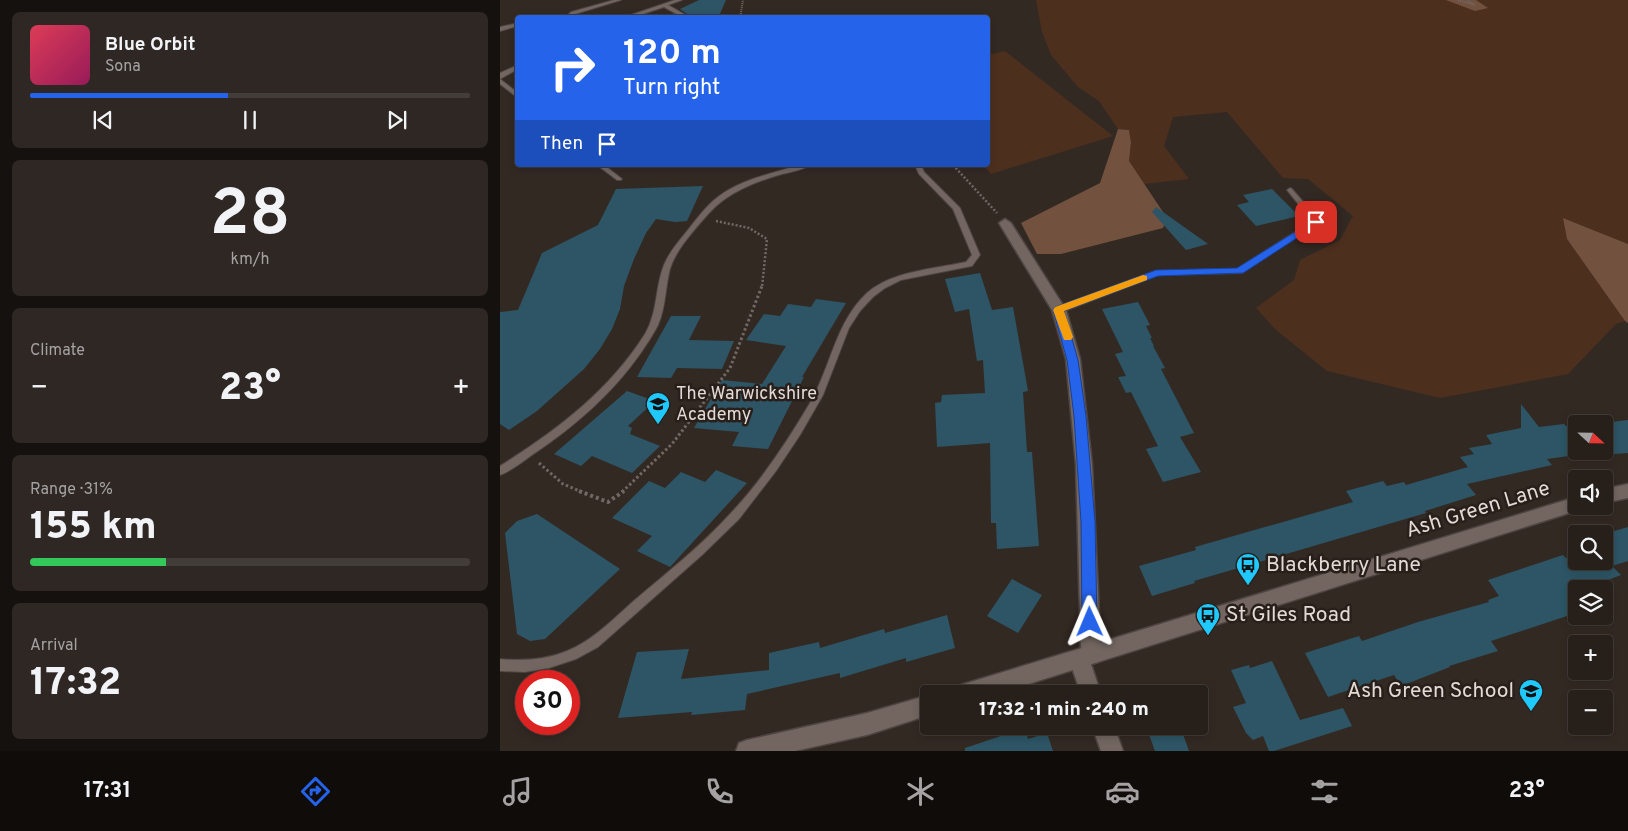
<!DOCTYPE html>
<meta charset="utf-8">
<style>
:root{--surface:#261f1a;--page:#2e2723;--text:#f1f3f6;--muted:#a4a2a2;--line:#423d39;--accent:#2563eb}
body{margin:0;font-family:Overpass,sans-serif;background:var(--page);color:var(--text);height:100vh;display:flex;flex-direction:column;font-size:19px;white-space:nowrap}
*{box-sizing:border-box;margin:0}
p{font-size:16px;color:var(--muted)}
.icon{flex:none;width:28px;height:28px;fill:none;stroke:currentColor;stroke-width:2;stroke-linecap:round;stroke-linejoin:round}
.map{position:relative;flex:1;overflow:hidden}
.side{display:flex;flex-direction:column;gap:12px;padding:12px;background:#15110e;width:500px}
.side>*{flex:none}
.hud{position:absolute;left:15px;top:15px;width:475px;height:152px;border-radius:5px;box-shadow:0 2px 8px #0003,0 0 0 1px var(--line);background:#2563eb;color:#fff;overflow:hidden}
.needle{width:32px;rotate:112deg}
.buttons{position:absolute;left:1068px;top:415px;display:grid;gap:10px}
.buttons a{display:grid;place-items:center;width:45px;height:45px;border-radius:5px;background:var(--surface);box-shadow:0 2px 8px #0003,0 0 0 1px var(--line);font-size:25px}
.speed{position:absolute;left:15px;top:670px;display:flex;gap:10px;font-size:25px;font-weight:700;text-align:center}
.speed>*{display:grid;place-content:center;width:65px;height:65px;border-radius:50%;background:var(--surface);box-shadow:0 2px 8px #0003,0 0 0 1px var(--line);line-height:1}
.speed .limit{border:8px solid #d22;background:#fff;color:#111}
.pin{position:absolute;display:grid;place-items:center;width:42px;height:42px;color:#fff;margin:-21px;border-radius:10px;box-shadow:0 2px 8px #0006}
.me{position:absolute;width:55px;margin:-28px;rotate:359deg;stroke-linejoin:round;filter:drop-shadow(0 0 4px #0008)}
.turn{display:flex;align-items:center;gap:18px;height:105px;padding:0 25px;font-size:22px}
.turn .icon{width:65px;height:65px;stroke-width:2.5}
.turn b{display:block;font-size:35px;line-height:42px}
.then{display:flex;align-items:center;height:48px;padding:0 25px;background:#0003;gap:10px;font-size:19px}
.big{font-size:38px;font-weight:800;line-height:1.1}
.side .tile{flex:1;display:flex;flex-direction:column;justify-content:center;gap:8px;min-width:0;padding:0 18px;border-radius:8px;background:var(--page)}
.side .dial{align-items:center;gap:0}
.dial b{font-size:65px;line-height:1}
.song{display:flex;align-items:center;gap:15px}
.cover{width:60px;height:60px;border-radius:8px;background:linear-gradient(135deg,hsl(350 70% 55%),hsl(330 70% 35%))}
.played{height:5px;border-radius:2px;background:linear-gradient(90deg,var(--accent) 45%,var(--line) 45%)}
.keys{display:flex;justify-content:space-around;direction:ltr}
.heat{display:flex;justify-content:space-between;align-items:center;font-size:28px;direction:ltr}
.charge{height:8px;border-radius:4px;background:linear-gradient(90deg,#34c759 31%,var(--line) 0)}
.trip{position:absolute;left:420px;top:685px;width:288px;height:50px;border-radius:5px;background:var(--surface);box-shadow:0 2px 8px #0003,0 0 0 1px var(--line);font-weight:800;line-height:50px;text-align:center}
.tab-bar{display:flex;height:80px;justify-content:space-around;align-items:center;background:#0f0c0a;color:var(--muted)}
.tab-bar .icon{width:35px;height:35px}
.tab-bar .current{color:var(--accent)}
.tab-bar b{font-size:22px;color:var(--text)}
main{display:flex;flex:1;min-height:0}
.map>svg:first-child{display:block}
</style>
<main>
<section class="side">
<div class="tile">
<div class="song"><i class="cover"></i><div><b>Blue Orbit</b><p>Sona</p></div></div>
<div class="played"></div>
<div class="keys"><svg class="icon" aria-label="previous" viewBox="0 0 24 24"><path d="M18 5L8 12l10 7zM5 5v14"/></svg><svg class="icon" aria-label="pause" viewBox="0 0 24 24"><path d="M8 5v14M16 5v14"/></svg><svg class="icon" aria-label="next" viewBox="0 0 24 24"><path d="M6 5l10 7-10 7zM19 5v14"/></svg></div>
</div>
<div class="tile dial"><b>28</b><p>km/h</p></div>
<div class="tile"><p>Climate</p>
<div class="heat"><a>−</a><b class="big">23°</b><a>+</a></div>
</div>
<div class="tile"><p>Range · 31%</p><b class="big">155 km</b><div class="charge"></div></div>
<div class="tile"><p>Arrival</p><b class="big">17:32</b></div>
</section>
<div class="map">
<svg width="1128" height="751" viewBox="0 0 1128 751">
<rect width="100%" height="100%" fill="#332923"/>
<g fill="#4d2f1e">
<path d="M536,0H1128V244L1063,218L1067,239L1125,321L1116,324L1068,374L940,398L827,371L776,330L756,308L794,280L800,260L840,240L853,216L808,179L783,178L727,112L673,117L664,146L689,179L644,184L629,161L631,142L629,130L618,129L599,101L578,87L551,55L542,32Z"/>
<path d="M505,51L613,136L491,174L483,165H488V55Z"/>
</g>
<g fill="#72513f">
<path d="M946,0H976L988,8L975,11Z"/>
<path d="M618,129L629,130L631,142L629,161L667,218L663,228L561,254H537L521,223L600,183Z"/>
<path d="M1063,218L1128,244V323L1125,321L1067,239Z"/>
</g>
<g fill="#2d5565">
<path d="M199,0H226L218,18H193L180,9Z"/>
<path d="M203,186L187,221L175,222L156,219L146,233L134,259L124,286L120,309L112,329L100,349L84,369L37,411L9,430L0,424V312L18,310L42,253L98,225L116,189Z"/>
<path d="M772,189L799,216L756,226L737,205L749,202L743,195Z"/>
<path d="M656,207L708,244L686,250L652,212Z"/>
<path d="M480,273L492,310L513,307L528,391L523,392L527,452H532L539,546L497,549L496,523H491L490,443L437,447L435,403L441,402L442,395L485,393L483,360L477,361L469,309L455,312L445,279Z"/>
<path d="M316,299L346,303L302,377H304L268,449L232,446L239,432L194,428L222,380L262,384L286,346L246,340L264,314L280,316L288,304L311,307Z"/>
<path d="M638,302L650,325L646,326L652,338H650L654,346H653L665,368L661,369L694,433L680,437L701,472L663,482L646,449L658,446L631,392L626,393L618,377L626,376L615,354L623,352L602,309Z"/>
<path d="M171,316H201L189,340L234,341L222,369L177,368L171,378L137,377Z"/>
<path d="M127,391L155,401L128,426L132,428L130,434L160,446L132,473L92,456L81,466L54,454Z"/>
<path d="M1021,404L1039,427L1064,424L1066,426L1076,425V451H1104V424H1094L1128,420V453L1114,454L1111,450L1047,459L1052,465L967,484L976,495L925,511L926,513L694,581L695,583L652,596L639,566L696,550L695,547L853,502L846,491L883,481L887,486L904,482L906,485L968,467L960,457L974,454L969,448L992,444L986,435L1021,428Z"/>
<path d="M216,470L247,483L170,567L137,551L152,536L112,518L149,481L165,488L181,472L205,482Z"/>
<path d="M37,514L120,569L45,639L30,641L17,634L5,533L17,521Z"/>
<path d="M1128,527V561L1112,566L1121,575L1085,589H1076V613L991,641L998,651L949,666L950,667L901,686L894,675L828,697L805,653L859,636L862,641L918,622L989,602L988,600L999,596L988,580L1063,555L1066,558L1076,555V561H1104V534Z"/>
<path d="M512,579L542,595L518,633L487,616Z"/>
<path d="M447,615L455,648L406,662V658L340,678V673L247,694L245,710L191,715L192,712L118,718L137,652L189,649L181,679L269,670V653L319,642L320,648L384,629L385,633Z"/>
<path d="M772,661L800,720L843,708L852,726L774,751H769L763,736L753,740L746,733L733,707L746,703L731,670L749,665L750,668Z"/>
<path d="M646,726H680L689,751H655Z"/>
<path d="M525,728L528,739L547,733L553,751H465V748Z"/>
</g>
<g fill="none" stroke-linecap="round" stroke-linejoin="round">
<g stroke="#4e4541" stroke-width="2">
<g id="service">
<path d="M114,0H121L75,14L71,18H41L68,15L71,12Z"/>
<path d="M175,0H182L168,5L191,18H184L164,7L131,18H122Z"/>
<path d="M18,23V26L0,31V27Z"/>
<path d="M18,65V69L0,79V73Z"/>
<path d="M0,79L18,93V98L0,84Z"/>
<path d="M97,165H104L122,179L121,180H117Z"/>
<path d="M300,165H310C303,170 291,172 282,174C255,182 228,192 209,213C195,229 176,249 170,269C165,288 166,307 158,325C153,335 146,345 140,354C111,395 74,427 32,455C22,462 11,471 0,475V466C56,431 109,391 145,334C158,312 155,287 164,265C169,252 179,241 188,230C196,220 203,210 213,201C237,180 270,174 300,165Z"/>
<path d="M415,165H421L424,172L460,208L480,255L472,266L401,280L385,288L373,297L360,311L349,328L323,395L300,435L276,471L239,519L202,555L98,647L76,659L49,668L25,672L0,671V659C23,661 45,660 67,651C94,640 114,618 136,599C168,572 202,545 231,513C262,480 287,442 310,403C331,367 335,323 367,293C392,271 434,269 466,262L472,255L453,209L419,174Z"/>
<path d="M790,188L792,189L820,221L742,273L658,275L562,312L559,313L555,310L556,308L657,271L737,269L812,221L787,190Z"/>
</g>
</g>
<g stroke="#4e4541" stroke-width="3">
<g id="minor">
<path d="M505,219L511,223L566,310L580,359L592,465L601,655L598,662L591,664L601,694H581L569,659L572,652L581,650L576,465L566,359L552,310L499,223Z"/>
<path d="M592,726H614L623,751H601Z"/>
</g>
</g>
<g stroke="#4e4541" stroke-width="3">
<g id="tertiary">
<path d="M1128,484V498L1104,503V489Z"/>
<path d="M1076,497V506H1084L1082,509L497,694H454L457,687L464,684Z"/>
<path d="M429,695V715L367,735L295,751H236L239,743L247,740L367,713Z"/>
</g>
</g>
<g stroke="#716863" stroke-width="2" stroke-dasharray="1 1" stroke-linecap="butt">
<path d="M958,0L975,5L967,0"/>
<path d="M240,18L243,0"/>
</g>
<g stroke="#716863" stroke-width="2.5" stroke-dasharray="2 2" stroke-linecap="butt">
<path d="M453,165L497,213"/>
<path d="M216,221L249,228L267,239L262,287"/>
</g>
<g stroke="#716863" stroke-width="3" stroke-dasharray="2.5 2.5" stroke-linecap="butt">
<path d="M39,463L63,484L82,492"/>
<path d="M122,492L172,444L230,368L262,286"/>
</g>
<path stroke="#716863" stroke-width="4" stroke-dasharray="3 3" stroke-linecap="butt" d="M79,491L108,502L124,491"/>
<use href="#service" fill="#736660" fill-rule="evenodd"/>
<use href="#minor" fill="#736660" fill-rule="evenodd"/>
<use href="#tertiary" fill="#736660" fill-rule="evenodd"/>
</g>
<path fill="#2563eb" stroke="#184099" d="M816,219L821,222L820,223L743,273L658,276L564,311L578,360L586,416L595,522L597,622L595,627L590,629L584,627L582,622L581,522L574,416L567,360L553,310L555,307L656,270L737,268Z"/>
<path fill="#f59e0b" d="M643,275L647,276V280L564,311L573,337L571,340H564L553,310L555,307Z"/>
<defs>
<g id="school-pin" transform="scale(1.25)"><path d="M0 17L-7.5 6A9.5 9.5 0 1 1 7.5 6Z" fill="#20c9fd" stroke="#291f1a"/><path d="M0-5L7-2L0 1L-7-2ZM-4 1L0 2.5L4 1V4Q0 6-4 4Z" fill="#111"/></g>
<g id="bus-pin" transform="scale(1.25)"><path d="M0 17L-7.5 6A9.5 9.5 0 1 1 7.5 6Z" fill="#20c9fd" stroke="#291f1a"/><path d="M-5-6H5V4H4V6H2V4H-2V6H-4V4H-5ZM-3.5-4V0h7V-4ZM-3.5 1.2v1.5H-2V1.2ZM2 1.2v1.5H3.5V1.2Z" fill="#111"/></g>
</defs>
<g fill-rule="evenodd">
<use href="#school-pin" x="158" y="404"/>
<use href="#bus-pin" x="748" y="565"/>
<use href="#bus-pin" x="708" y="615"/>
<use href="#school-pin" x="1031" y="691"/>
</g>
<g text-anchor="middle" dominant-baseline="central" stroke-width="5" stroke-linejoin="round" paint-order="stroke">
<g font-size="18" fill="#e1dad6" stroke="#291f1a" text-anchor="start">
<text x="176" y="394">The Warwickshire<tspan x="176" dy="21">Academy</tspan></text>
</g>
<g font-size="21" fill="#e1dad6" stroke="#291f1a">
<text transform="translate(978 510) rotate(-17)">Ash Green Lane</text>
</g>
<g font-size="21" fill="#e1dad6" stroke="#291f1a" text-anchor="start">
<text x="766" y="565">Blackberry Lane</text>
<text x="726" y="615">St Giles Road</text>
<text x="1014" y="691" text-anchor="end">Ash Green School</text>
</g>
</g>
</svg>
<div class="buttons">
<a><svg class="needle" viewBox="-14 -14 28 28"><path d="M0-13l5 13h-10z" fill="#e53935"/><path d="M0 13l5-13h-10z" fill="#a4a2a2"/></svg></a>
<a><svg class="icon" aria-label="sound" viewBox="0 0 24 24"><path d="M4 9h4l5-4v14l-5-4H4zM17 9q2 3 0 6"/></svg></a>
<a><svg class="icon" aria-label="search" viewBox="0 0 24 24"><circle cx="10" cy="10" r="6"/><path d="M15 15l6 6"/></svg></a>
<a><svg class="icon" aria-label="layers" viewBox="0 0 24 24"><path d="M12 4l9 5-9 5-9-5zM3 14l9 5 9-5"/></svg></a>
<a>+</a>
<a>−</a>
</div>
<div class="speed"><div class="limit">30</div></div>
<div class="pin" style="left:816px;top:222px;background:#d93025"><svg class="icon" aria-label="arrive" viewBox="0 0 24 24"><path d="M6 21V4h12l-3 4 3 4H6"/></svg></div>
<svg class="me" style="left:590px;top:622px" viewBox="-20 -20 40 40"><path d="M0-17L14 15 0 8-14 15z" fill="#2563eb" stroke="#fff" stroke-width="4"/></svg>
<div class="trip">17:32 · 1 min · 240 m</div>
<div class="hud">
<div class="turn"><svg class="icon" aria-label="right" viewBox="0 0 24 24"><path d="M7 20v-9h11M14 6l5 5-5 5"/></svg><div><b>120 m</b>Turn right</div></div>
<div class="then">Then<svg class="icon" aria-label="arrive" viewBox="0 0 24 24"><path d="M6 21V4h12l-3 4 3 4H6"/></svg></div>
</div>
</div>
</main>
<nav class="tab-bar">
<b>17:31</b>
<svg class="icon current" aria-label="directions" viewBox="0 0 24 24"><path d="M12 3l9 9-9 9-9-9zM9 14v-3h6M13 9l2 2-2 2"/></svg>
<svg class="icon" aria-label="music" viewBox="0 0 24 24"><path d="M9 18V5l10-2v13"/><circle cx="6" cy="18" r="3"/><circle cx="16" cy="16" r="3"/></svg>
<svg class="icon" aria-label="phone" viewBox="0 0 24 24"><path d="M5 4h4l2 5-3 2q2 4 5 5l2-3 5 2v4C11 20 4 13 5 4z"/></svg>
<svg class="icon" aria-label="climate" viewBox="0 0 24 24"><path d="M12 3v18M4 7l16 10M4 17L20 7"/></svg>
<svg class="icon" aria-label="car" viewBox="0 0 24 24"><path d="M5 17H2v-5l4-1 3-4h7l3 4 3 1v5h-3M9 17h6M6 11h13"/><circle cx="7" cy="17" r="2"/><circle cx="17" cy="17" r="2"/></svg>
<svg class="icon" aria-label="filters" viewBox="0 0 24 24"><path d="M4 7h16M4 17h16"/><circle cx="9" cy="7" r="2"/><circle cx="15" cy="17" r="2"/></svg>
<b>23°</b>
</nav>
